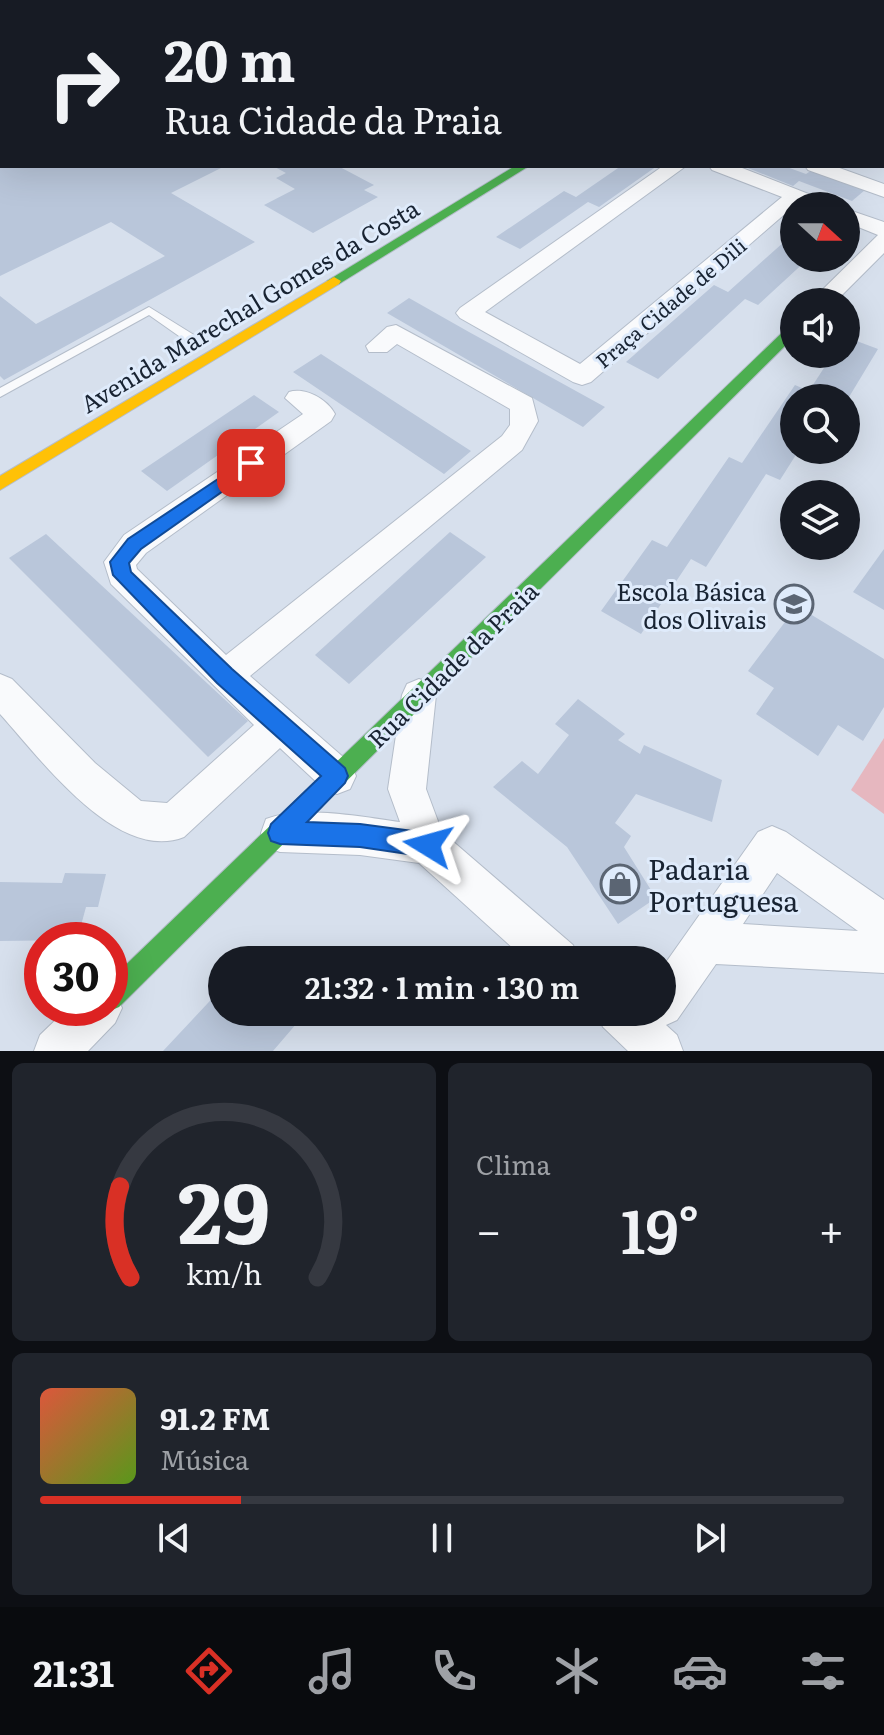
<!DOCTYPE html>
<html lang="pt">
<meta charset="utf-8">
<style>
:root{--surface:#171b24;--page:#20242c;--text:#f1f3f6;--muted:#9ea1a6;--line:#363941;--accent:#d93025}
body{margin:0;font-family:Literata,serif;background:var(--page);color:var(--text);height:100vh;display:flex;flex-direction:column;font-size:30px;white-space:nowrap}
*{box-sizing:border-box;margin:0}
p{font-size:26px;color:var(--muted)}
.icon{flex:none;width:44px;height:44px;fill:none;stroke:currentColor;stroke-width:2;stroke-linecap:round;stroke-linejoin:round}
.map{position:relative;height:1051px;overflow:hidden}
.panel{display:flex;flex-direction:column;gap:12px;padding:12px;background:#0d0f14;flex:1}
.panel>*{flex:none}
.banner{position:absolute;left:0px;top:0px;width:884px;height:168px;box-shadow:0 8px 32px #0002;background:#171b24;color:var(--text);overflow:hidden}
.needle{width:52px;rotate:111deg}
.buttons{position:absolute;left:780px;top:192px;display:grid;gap:16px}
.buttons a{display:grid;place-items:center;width:80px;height:80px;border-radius:50%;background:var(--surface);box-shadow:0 8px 32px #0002;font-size:40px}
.speed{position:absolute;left:24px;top:922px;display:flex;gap:16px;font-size:40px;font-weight:700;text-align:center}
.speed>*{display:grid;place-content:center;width:104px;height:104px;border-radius:50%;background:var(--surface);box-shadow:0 8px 32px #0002;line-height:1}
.speed .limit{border:12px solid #d22;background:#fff;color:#111}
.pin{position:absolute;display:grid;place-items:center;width:68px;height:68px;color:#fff;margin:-34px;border-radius:16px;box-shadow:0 4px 12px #0006}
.me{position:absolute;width:88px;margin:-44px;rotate:278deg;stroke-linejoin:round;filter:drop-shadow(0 0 6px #0008)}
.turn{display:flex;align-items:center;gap:28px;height:168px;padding:0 32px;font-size:36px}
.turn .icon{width:104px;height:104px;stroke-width:2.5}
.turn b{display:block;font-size:56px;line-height:68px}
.big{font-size:60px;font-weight:600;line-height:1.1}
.panel .tile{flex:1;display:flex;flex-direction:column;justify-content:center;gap:12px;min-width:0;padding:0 28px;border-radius:12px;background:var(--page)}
.panel .dial{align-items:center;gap:0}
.dial svg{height:208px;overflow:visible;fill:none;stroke:var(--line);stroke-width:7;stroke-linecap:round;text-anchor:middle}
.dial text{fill:var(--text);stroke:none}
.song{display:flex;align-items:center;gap:24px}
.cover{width:96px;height:96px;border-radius:12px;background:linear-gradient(135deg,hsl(10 70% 55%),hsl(90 70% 35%))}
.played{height:8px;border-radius:4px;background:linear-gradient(90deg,var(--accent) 25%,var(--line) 25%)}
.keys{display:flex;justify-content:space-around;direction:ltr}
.heat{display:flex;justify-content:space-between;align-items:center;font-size:44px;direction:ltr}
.panel .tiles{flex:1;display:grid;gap:12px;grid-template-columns:1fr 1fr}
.tile:last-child{grid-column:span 2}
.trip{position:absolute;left:208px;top:946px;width:468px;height:80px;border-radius:40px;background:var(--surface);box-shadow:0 8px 32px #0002;font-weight:600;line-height:80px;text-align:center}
.dock{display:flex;height:128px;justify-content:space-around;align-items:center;background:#090b0e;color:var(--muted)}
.dock .icon{width:56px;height:56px}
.dock .current{color:var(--accent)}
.dock b{font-size:36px;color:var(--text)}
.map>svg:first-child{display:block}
</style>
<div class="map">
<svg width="884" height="1051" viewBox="0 0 884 1051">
<rect width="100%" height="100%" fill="#d7e0ed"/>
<path fill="#e6b7bf" d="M884,738V814L851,790Z"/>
<g fill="#b9c6da">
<path d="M0,166H225L171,193L255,242L4,380L0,376V296L36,324L165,256L111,222L0,276Z"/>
<path d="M273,166H338L374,185L364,190L378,197L313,233L264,205L295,189L276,178L286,173Z"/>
<path d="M621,166H657L599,207L588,202L520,249L496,237L564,191L576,197Z"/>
<path d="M743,166H784L806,174L812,170L865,190L852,201L799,181L793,186Z"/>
<path d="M794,233V258H809L758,305L745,299L658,379L626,362L714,285L728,292Z"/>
<path d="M409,298L469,332L605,407L583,427L387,313Z"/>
<path d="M846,337L878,349L846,402V398H794V450H799L780,480L766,474L706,567L691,559L641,634L601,611L652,540L667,547L729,457L742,463L795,385L809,391L833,354H846Z"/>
<path d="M321,354L392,400L471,451L444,474L293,372Z"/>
<path d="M254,395L279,412L167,491L141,471Z"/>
<path d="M450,532L486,557L349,684L315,655Z"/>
<path d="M46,534L248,721L208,757L9,558Z"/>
<path d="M884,549V610L853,592Z"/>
<path d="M797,606L884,659V707L863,741L838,725L818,756L756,714L774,688L748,671Z"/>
<path d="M578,699L625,734L618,740L640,754L644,745L722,780L712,822L636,794L615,823L631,836L624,847L656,898L618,924L567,847L493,787L522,761L538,774L569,735L555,724Z"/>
<path d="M65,873L106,874L98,907H86L77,940L0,941V882L62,883Z"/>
<path d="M222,988V1012H288L297,1023L273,1051H163Z"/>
</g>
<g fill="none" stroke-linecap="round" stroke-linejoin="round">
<g stroke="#b4bdca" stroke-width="2">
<g id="lane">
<path d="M49,0H59L61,2H51Z"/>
<path d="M361,0H369L360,2Z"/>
<path d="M434,0H444L432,2Z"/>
<path d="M149,307L194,335V341H186L149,315L0,397V388Z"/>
</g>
</g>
<g stroke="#b4bdca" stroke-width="2">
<g id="street">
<path d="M882,20L884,21V31L882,30Z"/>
<path d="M882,130L884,131V143L882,142Z"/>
<path d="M663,166H686L485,312L580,364L782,197L712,170L709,166H737L829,202L832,206H794L591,382L582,385L573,382L460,318L456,313L460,308Z"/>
<path d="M805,166H834L884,184V197L808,170Z"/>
<path d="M846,209L884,222V253L835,302H810L878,235L846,222Z"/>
<path d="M396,325L532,398L538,421L522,450L250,676L350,763L356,776L350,789L337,794L324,789L280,748L184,837C117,864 40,758 0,714V674L12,679L95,763L141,801L167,803L254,725L111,584L104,562L124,535L303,414L285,398L289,392C305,387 327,399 335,414L331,421L146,553L136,565L137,569L226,655L502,436L510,425V409L397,344L387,352H369L366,346L387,327Z"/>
<path d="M419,679L431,684L436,695L426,789L442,832L573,945L579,960H526L419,863L360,855L280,852L266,847L261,833L266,819C300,805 364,817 400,822L388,789L402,695L407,684Z"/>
<path d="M772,826L786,832L884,900V973L716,964L677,1020L666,1025L677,1035L683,1051H628L603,1027L596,1012H662V968L758,832ZM777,873L858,931L743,924Z"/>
<path d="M110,990L115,993L122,1008L115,1023L88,1051H34L40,1035L68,1008H110Z"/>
</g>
</g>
<g stroke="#b4bdca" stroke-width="2">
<g id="fast">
<path d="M739,0H751L737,2Z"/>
<path d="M809,0H820L807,2Z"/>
<path d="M515,166H529L339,284L334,285L327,281Z"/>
<path d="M794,324V337L119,1007L110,1011L103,1008H110V980L789,326Z"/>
</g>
</g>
<g stroke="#b4bdca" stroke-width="2">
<g id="slow">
<path d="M785,0H796L783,2Z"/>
<path d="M334,277L341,281L339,284L0,490V476Z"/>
</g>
</g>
<use href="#lane" fill="#f9fafc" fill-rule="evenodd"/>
<use href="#street" fill="#f9fafc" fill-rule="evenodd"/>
<use href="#fast" fill="#4caf50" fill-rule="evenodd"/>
<use href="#slow" fill="#ffc107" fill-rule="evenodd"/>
</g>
<path fill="#1a73e8" stroke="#114b97" stroke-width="2" d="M251,457L257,458L260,463L257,467L141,549L129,563L131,572L232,669L345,768L348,776L345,783L307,822L360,824L428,833L436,837L440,845L436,853L428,857L360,847L280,844L271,841L268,833L271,824L321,776L217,683L113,575L110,562L128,539Z"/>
<defs>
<g id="school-ring" transform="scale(2)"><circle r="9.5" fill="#dfebfb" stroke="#5b6573" stroke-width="1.5"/><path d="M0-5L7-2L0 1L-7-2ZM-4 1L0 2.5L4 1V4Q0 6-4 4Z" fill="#5b6573"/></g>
<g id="shop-ring" transform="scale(2)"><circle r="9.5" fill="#dfebfb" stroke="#5b6573" stroke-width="1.5"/><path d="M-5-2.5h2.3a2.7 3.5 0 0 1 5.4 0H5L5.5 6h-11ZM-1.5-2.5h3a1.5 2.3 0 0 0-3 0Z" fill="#5b6573"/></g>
</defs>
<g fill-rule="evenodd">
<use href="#school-ring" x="794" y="604"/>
<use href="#shop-ring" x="620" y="884"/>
</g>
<g text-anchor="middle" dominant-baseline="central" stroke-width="6" stroke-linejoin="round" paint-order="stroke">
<g font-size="20" fill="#182332" stroke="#dfebfb">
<text transform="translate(670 302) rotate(-40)">Praça Cidade de Dili</text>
</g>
<g font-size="24" fill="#182332" stroke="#dfebfb">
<text transform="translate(249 305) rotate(-31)">Avenida Marechal Gomes da Costa</text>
<text transform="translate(452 664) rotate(-44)">Rua Cidade da Praia</text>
</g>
<g font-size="24" fill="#182332" stroke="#dfebfb" text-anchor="end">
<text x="766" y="590">Escola Básica<tspan x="766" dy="28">dos Olivais</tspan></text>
</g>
<g font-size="28" fill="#182332" stroke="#dfebfb" text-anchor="start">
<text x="648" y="868">Padaria<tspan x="648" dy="32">Portuguesa</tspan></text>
</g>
</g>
</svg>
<div class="buttons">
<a><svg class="needle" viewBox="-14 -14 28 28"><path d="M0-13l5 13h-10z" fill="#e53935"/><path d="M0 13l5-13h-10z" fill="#9ea1a6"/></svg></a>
<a><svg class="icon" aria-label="sound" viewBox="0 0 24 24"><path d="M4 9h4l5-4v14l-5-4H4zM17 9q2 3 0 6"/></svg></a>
<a><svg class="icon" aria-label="search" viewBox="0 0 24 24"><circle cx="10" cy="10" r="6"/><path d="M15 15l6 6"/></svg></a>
<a><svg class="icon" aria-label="layers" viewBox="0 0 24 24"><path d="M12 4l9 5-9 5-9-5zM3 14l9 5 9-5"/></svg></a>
</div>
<div class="speed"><div class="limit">30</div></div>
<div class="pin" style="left:251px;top:463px;background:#d93025"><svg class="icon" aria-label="arrive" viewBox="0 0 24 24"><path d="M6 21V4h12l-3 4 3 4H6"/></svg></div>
<svg class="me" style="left:428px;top:845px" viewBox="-20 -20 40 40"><path d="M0-17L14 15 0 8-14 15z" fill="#1a73e8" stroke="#fff" stroke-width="4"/></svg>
<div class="trip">21:32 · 1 min · 130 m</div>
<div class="banner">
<div class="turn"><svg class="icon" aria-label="right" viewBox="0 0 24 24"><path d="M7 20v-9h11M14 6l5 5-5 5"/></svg><div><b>20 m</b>Rua Cidade da Praia</div></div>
</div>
</div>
<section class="panel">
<div class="tiles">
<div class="tile dial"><svg viewBox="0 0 100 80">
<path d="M14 69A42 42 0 1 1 86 69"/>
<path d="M14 69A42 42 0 0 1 10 34" stroke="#d93025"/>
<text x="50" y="56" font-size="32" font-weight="700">29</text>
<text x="50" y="72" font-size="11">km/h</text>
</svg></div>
<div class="tile"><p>Clima</p>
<div class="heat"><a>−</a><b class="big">19°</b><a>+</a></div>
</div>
<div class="tile">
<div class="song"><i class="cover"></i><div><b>91.2 FM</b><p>Música</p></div></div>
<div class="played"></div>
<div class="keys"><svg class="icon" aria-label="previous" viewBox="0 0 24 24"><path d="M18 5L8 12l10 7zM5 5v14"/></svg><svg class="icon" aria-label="pause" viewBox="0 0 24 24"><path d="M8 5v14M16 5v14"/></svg><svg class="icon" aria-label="next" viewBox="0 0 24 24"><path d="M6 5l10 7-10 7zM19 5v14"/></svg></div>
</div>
</div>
</section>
<nav class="dock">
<b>21:31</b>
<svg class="icon current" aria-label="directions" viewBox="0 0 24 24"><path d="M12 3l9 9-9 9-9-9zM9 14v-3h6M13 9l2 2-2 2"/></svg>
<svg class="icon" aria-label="music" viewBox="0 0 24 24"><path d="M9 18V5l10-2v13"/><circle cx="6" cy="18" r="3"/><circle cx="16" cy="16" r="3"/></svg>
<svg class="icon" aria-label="phone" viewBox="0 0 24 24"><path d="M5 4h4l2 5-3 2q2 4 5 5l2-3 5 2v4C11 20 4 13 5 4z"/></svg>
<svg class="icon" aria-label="climate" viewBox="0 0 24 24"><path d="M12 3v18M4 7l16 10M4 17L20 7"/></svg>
<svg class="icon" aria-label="car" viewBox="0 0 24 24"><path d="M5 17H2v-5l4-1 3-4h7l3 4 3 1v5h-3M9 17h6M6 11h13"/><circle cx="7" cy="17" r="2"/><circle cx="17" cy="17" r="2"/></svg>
<svg class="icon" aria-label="filters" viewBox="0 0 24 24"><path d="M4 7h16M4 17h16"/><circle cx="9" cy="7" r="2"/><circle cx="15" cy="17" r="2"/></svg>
</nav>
